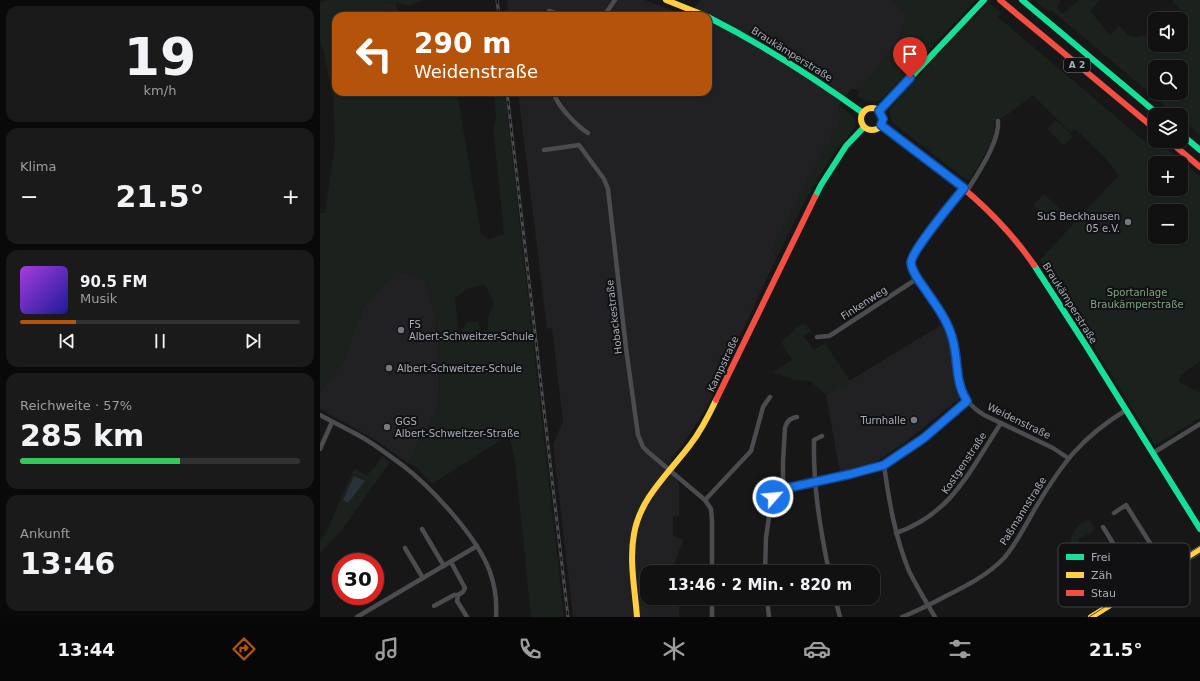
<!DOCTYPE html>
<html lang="de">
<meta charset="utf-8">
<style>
:root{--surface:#111;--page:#1a1a1a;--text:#f1f3f6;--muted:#9c9d9f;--line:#303131;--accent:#b45309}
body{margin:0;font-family:"DejaVu Sans",sans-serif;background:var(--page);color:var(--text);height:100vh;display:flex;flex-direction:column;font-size:15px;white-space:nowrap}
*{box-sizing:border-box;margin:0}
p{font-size:13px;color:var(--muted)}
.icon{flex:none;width:22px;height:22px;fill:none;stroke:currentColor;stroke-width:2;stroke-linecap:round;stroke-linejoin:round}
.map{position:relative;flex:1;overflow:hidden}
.side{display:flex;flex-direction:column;gap:6px;padding:6px;background:#090909;width:320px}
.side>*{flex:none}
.banner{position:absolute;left:12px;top:12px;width:380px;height:84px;border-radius:12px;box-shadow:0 1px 3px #0004,0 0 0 1px var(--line);background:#b45309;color:#fff;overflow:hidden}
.fabs{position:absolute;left:828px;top:12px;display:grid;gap:8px}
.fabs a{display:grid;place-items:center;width:40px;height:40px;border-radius:8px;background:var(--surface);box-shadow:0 1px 3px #0004,0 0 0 1px var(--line);font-size:20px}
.speed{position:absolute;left:12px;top:553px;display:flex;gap:8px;font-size:20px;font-weight:700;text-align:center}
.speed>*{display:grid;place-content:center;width:52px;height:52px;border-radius:50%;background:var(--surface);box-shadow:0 1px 3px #0004,0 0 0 1px var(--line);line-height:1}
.speed .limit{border:6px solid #d22;background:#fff;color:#111}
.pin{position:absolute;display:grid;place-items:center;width:34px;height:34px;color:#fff;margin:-41px -17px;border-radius:50% 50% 50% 0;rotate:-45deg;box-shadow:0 0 4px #0007}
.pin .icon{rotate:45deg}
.me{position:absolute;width:44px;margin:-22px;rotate:63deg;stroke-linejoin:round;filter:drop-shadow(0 0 3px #0008)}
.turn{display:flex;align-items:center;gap:14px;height:84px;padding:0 16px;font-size:18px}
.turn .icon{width:52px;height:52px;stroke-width:2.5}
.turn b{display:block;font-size:28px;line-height:34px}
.big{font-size:30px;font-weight:800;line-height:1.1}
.side .tile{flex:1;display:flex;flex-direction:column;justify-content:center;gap:6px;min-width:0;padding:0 14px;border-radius:12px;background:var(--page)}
.side .dial{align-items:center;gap:0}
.dial b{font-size:52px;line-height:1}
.song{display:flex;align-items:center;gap:12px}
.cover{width:48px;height:48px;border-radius:6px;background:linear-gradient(135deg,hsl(280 70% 55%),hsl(240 70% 35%))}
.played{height:4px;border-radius:2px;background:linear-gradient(90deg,var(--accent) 20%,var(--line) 20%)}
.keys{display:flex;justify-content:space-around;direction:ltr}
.heat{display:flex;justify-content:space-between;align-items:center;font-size:22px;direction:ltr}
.charge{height:6px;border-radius:3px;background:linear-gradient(90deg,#34c759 57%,var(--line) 0)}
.trip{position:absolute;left:320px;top:565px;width:240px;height:40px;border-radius:12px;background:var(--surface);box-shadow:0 1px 3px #0004,0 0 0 1px var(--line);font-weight:800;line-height:40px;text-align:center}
.tabs{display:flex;height:64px;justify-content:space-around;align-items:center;background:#070707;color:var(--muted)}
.tabs .icon{width:28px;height:28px}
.tabs .on{color:var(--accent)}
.tabs b{font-size:18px;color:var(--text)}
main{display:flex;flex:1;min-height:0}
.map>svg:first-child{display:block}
</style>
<main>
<section class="side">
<div class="tile dial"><b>19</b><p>km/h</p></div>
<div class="tile"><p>Klima</p>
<div class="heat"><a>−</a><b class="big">21.5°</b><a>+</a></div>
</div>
<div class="tile">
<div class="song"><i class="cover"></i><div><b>90.5 FM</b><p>Musik</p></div></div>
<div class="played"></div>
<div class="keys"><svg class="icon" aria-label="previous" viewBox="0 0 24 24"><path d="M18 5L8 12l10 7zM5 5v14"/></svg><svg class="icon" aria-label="pause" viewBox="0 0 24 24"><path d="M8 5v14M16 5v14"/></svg><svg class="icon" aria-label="next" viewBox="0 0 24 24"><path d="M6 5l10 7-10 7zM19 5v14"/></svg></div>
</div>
<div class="tile"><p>Reichweite · 57%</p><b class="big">285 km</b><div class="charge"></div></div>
<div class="tile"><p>Ankunft</p><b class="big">13:46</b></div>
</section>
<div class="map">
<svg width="880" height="617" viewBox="0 0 880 617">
<rect width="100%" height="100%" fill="#171717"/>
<g fill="#212124">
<path d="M187,0H325L367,16L381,0H572L586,14L581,37L544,86L539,90L531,89L519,106L521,117L451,250L457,257L387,407L362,446L351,458L359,485V516H353V536L363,540L354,565L359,567V572H327V598H359V617H253L233,444L243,422L232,328L227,329L198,92H388V16H189Z"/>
<path d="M76,3L78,16H65L64,4Z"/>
<path d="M76,270L105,280L116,318L119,359L120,403L88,463L54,439L0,409V392L23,361L43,308Z"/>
<path d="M623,324L628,336L631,349L635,380L639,393V399L584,443L553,464L520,473L506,395Z"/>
</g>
<g fill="#1b211c" fill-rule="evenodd">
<path d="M10,0H103L89,6L76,3L64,4L65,16H16V92H137L161,234L169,239L184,234L173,127L176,117L174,92H185L244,617H211L195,461L189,435L112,484L96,467L88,463L120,403L119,359L116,318L105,280L76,270L43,308L23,361L0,392V213H5L15,144L13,99L4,53L0,40V2ZM165,285L174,303L168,317V330L162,332L158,322H147L139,333L135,298L149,288Z"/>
<path d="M572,0H656L561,100C552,104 545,102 537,96L539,90L544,86L581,37L586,14Z"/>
<path d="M714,0H741L737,8L742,14L759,0H780L770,11L790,35L800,26C810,39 812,38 828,35V30H835V45H861V24L870,22L852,0H880V135L861,119V115H856L731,10L728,11ZM835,67H861V93H835Z"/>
<path d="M669,3L681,13L678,17L828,144L834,139L835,141H837L880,177V361L860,376L859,382L880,393V418L835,445L720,260L799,175L786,159L755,129L751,133L713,95L691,112L674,123V138L658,166L648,181L573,123L571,118L569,110C600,72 635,38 669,3ZM835,163H861V189H835ZM835,211H861V237H835Z"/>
<path d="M519,106C524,110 536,115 536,123C536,130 517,148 513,155C491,187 474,222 457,257L451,250L520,117Z"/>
<path d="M736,120L753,136L744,146L727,129Z"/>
<path d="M724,194L742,211L731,222L713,205Z"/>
<path d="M482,324L486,325L491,331L484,336L493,350L505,343L530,381L506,395L490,381L474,380L453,372L472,360L461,342L473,332L477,326Z"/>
<path d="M62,456L70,462L21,531L0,553V541L6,533L34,468L47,475L55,467Z"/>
<path d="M767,520C772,521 773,525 775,529L770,534L759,538V547L767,559L759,564L754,557L759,553V551L752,547C748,537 757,523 767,520Z"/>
</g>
<path fill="#2a3239" d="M34,476L45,481L28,503L23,500Z"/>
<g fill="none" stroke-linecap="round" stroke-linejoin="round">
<g stroke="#4b4c50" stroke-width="4.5">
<path d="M229,11L235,13L239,16"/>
<path d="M284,16L295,0"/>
<path d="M234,92C235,104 258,127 268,133"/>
<path d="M224,150L259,145L284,179L288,189L306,348L318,435L323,447L328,452L385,500L391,509L392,521V572"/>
<path d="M644,188L601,243L592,259V268C604,288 620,306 629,328C642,360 628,394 664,415L733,448L748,458"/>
<path d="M647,191C658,173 680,141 678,121"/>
<path d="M497,337L509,336L514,333L598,278"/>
<path d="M0,415C13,422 25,428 38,435C53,443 67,454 81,464C111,487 157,536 170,572C175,586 177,602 176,617"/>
<path d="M502,436L494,440C493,485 500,528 509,572"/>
<path d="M0,449L12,422"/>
<path d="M833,453L880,424"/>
<path d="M564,465C569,501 575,537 589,571C597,587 606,602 615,617"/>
<path d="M463,489V462L465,428C467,421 470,418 477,417"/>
<path d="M385,500L431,451L443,407L450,397"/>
<path d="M794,513L806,505L847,570"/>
<path d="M783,527L820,587"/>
<path d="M102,529L124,566"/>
<path d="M576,533C632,514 651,469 681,423"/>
<path d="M85,548L103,578"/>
<path d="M131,562L145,588L143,592L138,595L137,601L147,617"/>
<path d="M767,563L793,603"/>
<path d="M445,572L446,538L451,503L453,497L458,492L463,489L531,474L564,465L604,438L647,401"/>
<path d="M392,598V617"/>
<path d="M447,598L449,617"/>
<path d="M515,598L520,617"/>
<path d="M114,606L134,595H138"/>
<path d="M37,617L157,546"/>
<path d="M582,617C597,611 611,604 626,596C646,586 668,575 684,558C697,543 706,524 716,507C743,462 761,438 806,410"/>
</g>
<g stroke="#16e098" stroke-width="6">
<path d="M702,0L839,115"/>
<path d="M388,17C443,45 493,77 543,113"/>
<path d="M559,111L664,0"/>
<path d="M861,134L880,150"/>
<path d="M495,197L501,185L526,146L544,127"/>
<path d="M714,265L765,344L880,529"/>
</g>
<g stroke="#ffcf43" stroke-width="6">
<path d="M346,0L386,16"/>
<circle cx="552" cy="119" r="11"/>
<path d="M317,617C315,590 309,561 314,534C320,498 349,473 370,445C381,431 389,415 396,400"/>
<path d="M771,617L880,549"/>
</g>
<g stroke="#f24e42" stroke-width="6">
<path d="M680,0L835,129"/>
<path d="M561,125C619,169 671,203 714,265"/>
<path d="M849,141L880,167"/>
<path d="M396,400L495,197"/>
</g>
<g stroke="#4b4c4f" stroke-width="1">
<path d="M834,582L880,554"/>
<path d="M769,617L880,546"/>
</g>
<g stroke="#4b4c4f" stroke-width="3">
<g id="rail">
<path d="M177,0L179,16"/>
<path d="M187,92L248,617"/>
</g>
</g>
<use href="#rail" stroke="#111113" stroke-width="1.5" stroke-dasharray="4.5" stroke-linecap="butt"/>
</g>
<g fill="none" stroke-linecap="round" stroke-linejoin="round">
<g stroke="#114b97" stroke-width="10">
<path id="route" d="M453,497L458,492L463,489L531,474L564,465L604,438L647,401C634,381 639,359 632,337C627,319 615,304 605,289C600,282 591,271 591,262C592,251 634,200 644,188L561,125L563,119L559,111L590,78"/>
</g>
<use href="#route" stroke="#1a73e8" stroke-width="7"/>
</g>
<g fill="#757880" stroke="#111113" stroke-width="1.5">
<circle cx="808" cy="222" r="4"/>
<circle cx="81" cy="330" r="4"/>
<circle cx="69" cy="368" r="4"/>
<circle cx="594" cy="420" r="4"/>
<circle cx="67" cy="427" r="4"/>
</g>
<g text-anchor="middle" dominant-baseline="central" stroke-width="4" stroke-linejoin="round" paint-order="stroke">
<rect fill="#111113" stroke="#7b7e86" stroke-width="1" x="744" y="58" width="26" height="14" rx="3"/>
<g font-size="9" font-weight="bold" fill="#a8adb8">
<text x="757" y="65">A 2</text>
</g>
<g font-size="10" fill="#a8adb8" stroke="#111113">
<text transform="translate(472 54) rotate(32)">Braukämperstraße</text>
<text transform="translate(544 303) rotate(-33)">Finkenweg</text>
<text transform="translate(750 303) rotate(58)">Braukämperstraße</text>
<text transform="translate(294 317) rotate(-97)">Hobackestraße</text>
<text transform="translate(403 364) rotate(-65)">Kampstraße</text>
<text transform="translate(699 421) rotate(26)">Weidenstraße</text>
<text transform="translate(644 463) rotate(-56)">Kostgenstraße</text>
<text transform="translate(703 511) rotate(-58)">Paßmannstraße</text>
</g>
<g font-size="10" fill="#a8adb8" stroke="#111113" text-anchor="start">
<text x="800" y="216" text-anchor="end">SuS Beckhausen<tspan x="800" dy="12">05 e.V.</tspan></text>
<text x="89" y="324">FS<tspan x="89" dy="12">Albert-Schweitzer-Schule</tspan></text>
<text x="77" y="368">Albert-Schweitzer-Schule</text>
<text x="586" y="420" text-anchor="end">Turnhalle</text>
<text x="75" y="421">GGS<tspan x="75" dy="12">Albert-Schweitzer-Straße</tspan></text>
</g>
<g font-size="10" fill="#7fa381" stroke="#111113">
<text x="817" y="292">Sportanlage<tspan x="817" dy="12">Braukämperstraße</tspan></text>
</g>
</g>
<rect x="738" y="543" width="132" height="64" rx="6" fill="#111113" stroke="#3e4045" stroke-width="1"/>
<rect x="746" y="554" width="18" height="6" fill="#16e098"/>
<rect x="746" y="572" width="18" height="6" fill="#ffcf43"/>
<rect x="746" y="590" width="18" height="6" fill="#f24e42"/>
<g font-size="11" fill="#a8adb8">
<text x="771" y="561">Frei</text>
<text x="771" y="579">Zäh</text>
<text x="771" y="597">Stau</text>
</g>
</svg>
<div class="fabs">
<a><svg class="icon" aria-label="sound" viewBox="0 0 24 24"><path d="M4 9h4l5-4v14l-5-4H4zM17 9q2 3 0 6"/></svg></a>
<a><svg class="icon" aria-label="search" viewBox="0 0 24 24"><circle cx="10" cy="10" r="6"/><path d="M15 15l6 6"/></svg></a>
<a><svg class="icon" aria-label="layers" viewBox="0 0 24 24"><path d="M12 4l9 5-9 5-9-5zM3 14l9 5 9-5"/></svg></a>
<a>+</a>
<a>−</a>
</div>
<div class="speed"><div class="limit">30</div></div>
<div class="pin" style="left:590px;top:78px;background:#d93025"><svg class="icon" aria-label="arrive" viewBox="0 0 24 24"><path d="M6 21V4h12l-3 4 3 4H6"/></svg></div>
<svg class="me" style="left:453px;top:497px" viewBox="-20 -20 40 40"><circle r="17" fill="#1a73e8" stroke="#fff" stroke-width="3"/><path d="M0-11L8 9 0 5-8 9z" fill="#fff"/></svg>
<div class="trip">13:46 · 2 Min. · 820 m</div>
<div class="banner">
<div class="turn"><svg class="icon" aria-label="left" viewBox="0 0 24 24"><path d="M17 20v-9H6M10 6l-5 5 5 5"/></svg><div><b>290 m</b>Weidenstraße</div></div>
</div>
</div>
</main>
<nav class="tabs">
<b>13:44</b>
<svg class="icon on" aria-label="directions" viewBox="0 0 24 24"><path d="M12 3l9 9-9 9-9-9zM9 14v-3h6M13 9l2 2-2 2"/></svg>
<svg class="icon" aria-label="music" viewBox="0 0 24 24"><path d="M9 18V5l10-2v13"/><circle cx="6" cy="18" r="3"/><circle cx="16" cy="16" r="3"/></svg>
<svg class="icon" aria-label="phone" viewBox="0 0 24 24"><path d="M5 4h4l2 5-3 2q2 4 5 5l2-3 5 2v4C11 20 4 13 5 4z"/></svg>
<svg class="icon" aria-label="climate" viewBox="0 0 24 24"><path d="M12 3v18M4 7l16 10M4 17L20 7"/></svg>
<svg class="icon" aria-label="car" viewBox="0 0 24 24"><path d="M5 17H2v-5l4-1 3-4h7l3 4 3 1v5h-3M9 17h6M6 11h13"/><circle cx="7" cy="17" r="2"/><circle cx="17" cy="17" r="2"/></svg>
<svg class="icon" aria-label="filters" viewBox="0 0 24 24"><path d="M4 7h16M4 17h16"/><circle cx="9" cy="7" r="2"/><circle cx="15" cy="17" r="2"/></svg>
<b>21.5°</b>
</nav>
